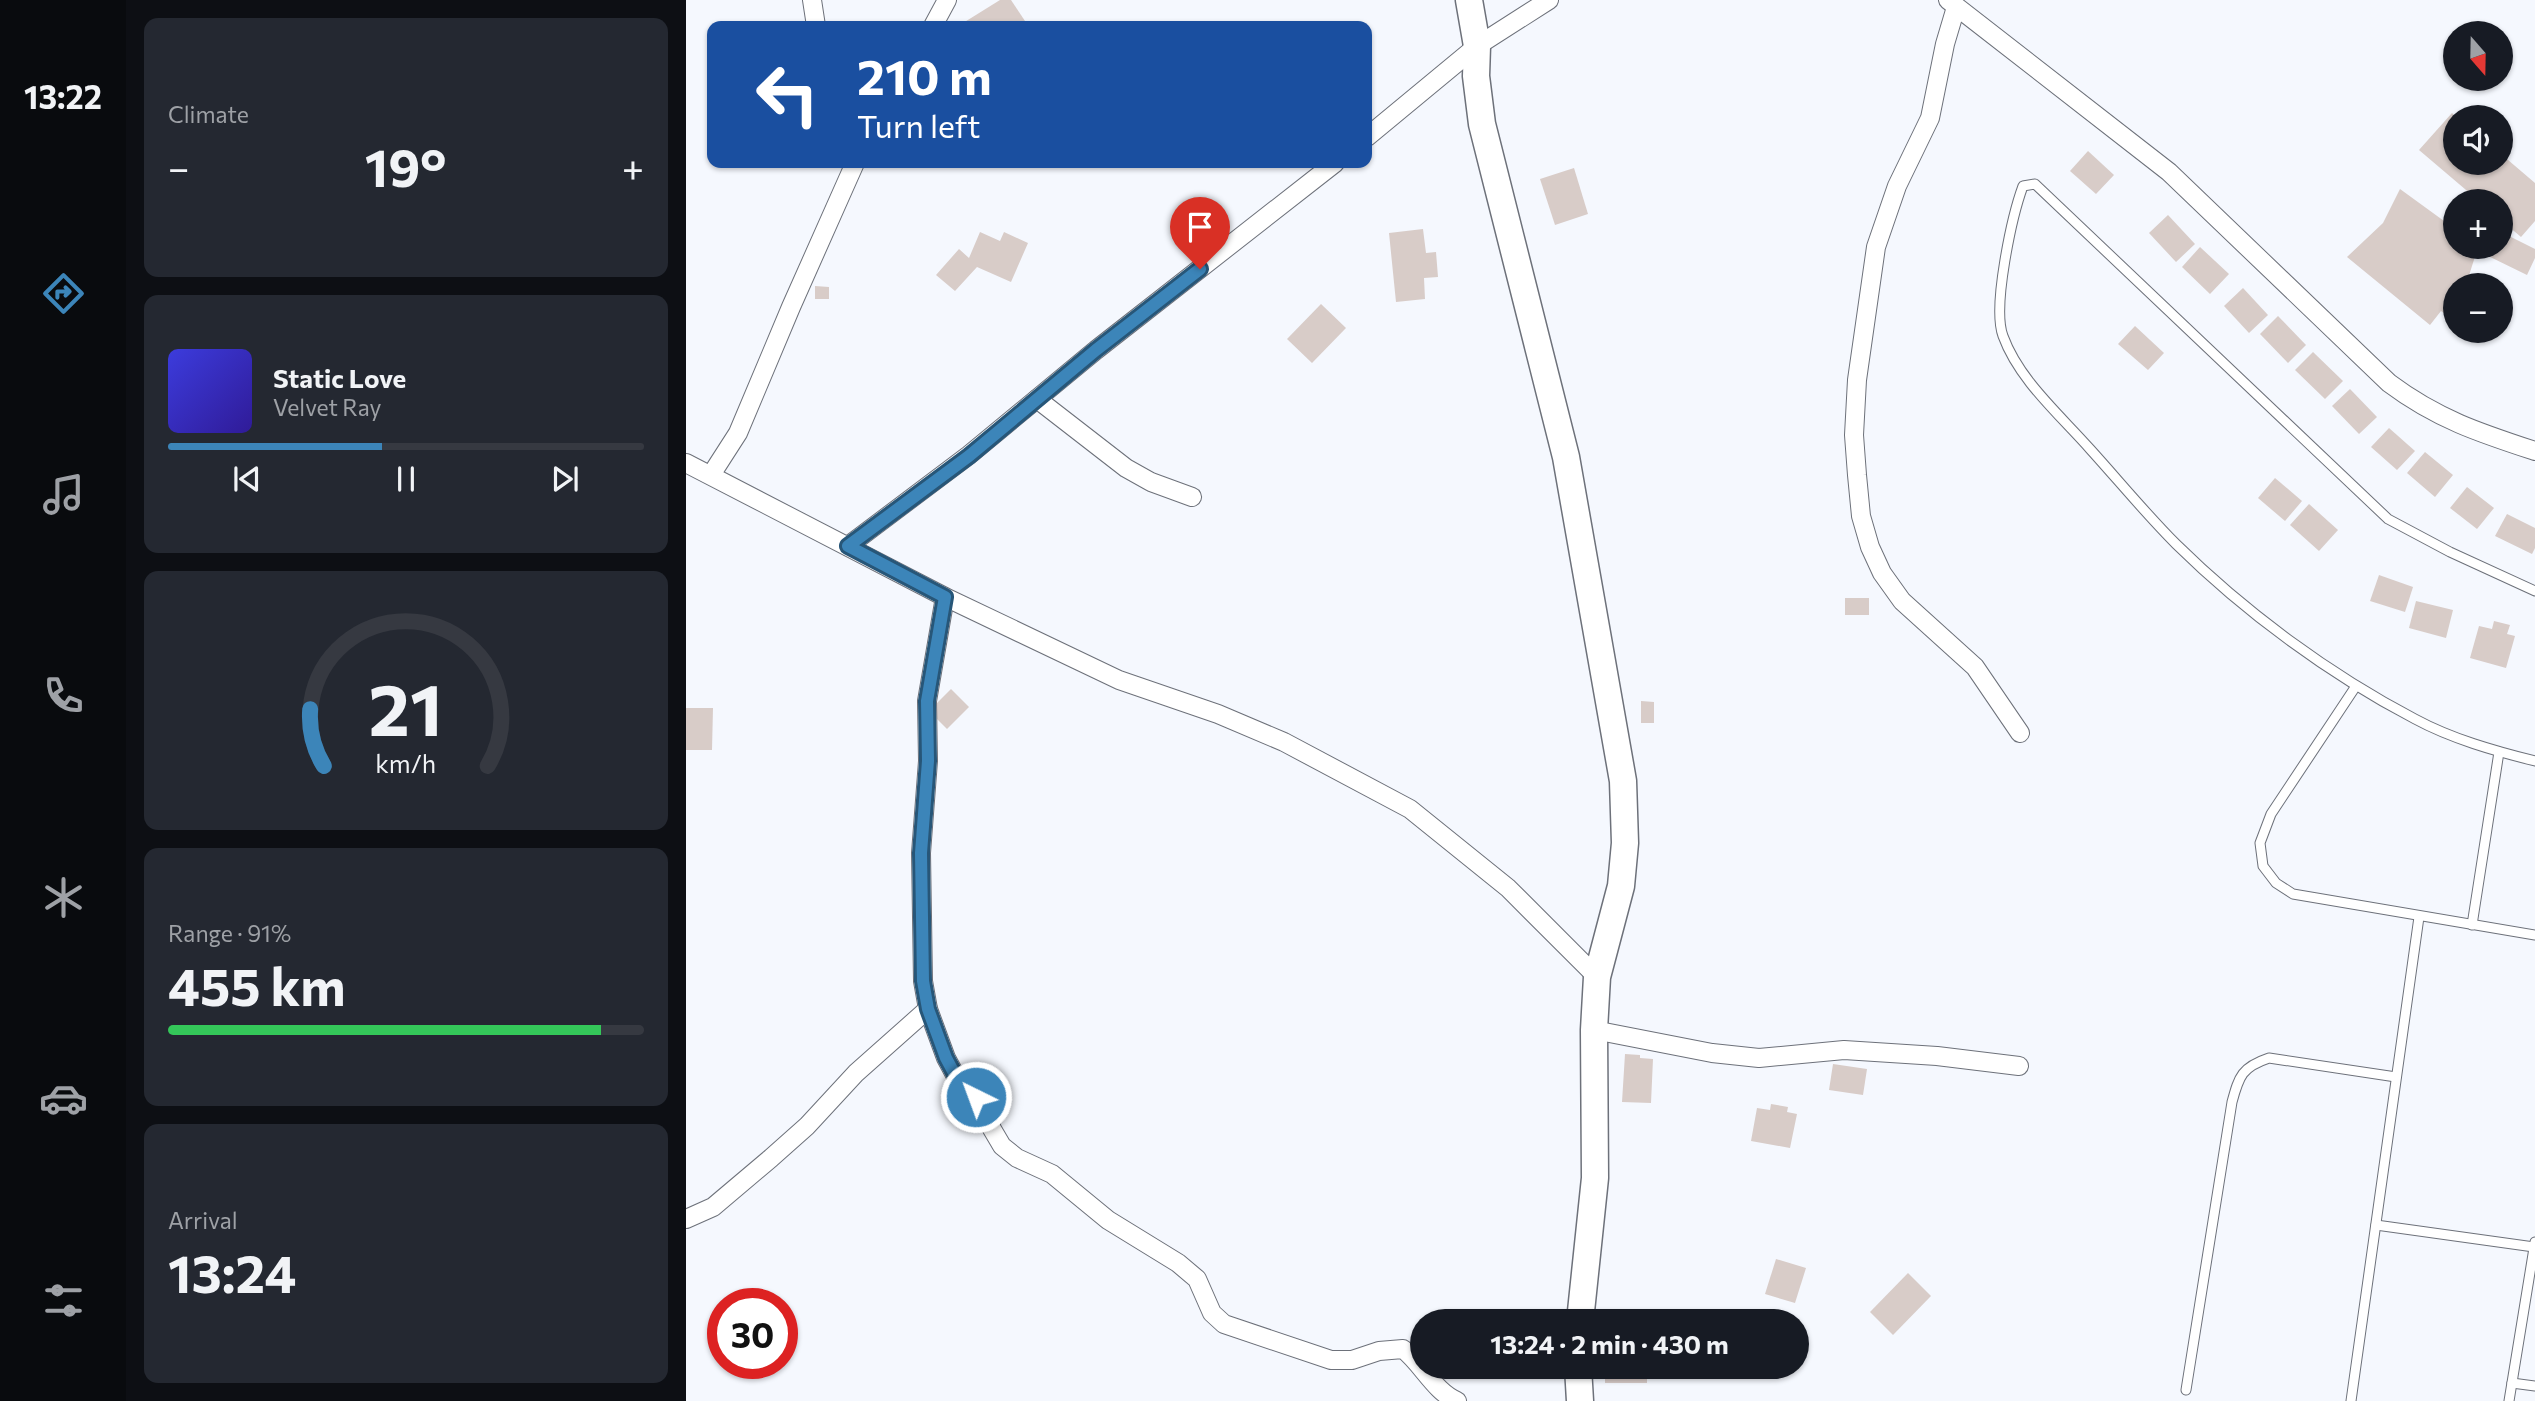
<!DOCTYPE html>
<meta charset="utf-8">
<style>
:root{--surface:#171b24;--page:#242831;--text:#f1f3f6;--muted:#9ea1a6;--line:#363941;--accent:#3c85b9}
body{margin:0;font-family:Commissioner,sans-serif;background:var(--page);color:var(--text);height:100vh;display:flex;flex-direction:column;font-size:26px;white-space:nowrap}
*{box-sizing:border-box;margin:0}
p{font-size:23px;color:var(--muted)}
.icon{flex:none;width:38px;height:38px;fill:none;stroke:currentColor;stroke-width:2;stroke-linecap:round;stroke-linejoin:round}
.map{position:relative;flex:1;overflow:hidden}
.panel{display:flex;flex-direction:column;gap:18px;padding:18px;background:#0d0f14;width:560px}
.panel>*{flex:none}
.guide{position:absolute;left:21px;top:21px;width:665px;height:147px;border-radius:14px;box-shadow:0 2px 5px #0004;background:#1a4fa0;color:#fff;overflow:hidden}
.needle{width:46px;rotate:160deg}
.fabs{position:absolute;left:1757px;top:21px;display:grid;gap:14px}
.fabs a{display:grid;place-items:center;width:70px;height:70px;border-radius:50%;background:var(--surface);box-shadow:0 2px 5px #0004;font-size:35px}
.speed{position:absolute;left:21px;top:1288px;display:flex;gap:14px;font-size:35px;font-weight:700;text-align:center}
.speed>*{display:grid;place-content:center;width:91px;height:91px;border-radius:50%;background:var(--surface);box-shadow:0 2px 5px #0004;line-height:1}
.speed .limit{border:10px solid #d22;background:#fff;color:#111}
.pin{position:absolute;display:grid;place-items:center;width:60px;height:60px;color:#fff;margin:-72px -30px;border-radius:50% 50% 50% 0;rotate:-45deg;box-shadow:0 0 7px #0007}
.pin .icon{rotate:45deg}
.me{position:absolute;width:77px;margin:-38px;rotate:318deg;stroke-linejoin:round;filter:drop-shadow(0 0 5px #0008)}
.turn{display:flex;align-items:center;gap:24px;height:147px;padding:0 35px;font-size:32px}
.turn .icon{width:91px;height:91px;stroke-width:2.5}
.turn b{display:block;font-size:49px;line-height:60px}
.big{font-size:52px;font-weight:700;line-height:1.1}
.panel .tile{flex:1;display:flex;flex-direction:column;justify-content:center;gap:10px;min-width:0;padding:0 24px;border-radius:14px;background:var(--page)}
.panel .dial{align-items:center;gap:0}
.dial svg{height:182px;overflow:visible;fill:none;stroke:var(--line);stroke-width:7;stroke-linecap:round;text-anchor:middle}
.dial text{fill:var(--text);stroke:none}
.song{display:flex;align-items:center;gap:21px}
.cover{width:84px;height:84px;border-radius:10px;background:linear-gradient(135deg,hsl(240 70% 55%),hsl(250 70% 35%))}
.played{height:7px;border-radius:4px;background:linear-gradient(90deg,var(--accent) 45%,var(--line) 45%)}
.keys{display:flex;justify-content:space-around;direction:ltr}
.heat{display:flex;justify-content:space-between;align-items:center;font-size:38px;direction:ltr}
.charge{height:10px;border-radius:5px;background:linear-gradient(90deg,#34c759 91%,var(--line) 0)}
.trip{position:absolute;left:724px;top:1309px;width:399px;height:70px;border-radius:35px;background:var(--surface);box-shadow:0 2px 5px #0004;font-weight:700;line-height:70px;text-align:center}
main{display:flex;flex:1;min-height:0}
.tab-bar{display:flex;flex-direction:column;width:126px;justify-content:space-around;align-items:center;background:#090b0e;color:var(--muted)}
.tab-bar .icon{width:49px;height:49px}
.tab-bar .selected{color:var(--accent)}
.tab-bar b{font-size:32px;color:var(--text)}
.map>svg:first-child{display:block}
</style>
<main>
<nav class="tab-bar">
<b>13:22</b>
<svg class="icon selected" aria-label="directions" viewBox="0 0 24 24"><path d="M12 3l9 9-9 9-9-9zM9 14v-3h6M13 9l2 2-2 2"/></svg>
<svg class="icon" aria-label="music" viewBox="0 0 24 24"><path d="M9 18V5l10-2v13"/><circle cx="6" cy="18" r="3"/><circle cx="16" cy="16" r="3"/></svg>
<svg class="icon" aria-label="phone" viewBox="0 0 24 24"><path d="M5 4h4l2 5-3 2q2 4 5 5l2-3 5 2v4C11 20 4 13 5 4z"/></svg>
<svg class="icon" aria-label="climate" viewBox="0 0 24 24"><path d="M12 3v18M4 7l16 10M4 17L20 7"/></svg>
<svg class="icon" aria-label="car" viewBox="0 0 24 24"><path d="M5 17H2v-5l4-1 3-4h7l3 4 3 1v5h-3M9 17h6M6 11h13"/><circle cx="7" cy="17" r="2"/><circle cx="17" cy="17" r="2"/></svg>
<svg class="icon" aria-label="filters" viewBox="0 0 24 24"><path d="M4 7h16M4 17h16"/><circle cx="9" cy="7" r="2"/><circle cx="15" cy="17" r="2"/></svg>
</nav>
<section class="panel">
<div class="tile"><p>Climate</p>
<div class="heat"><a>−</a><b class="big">19°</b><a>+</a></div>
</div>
<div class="tile">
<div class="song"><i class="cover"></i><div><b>Static Love</b><p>Velvet Ray</p></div></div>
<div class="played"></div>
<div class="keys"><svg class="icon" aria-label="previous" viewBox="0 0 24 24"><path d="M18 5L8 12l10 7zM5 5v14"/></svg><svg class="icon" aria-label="pause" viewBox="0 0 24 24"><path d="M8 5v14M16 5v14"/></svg><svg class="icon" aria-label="next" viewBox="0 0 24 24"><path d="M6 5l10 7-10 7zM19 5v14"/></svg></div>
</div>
<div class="tile dial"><svg viewBox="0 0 100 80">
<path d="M14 69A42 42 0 1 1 86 69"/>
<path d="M14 69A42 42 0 0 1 8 44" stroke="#3c85b9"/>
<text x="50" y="56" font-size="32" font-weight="700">21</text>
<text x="50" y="72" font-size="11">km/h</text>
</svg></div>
<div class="tile"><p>Range · 91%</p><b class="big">455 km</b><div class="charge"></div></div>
<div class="tile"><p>Arrival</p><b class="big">13:24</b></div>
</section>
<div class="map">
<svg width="1849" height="1401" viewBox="0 0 1849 1401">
<rect width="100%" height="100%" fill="#f5f8fe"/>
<g fill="#d8ccc8">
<path d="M314,0H325L339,21L330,26H278L277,23Z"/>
<path d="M1766,113L1769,116V163H1815V154L1849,183V221L1835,237L1815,220V201H1793L1733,150Z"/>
<path d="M1402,151L1428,175L1410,194L1384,171Z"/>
<path d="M888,168L902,214L869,225L854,179Z"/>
<path d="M1714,189L1769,229V247H1792L1780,285H1769V321L1755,311L1744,325L1661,257L1697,223Z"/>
<path d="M1482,215L1509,244L1490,262L1463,233Z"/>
<path d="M737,229L740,253L750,252L752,277L738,278L739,299L710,302L703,233Z"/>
<path d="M294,232L314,241L318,232L342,243L325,282L291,267L269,291L250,275L273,249L283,258Z"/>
<path d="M1815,232L1849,249V258L1841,275L1796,253L1799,247H1815Z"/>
<path d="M1514,247L1543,274L1524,294L1496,267Z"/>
<path d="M129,286L143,287V299H129Z"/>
<path d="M1557,288L1582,315L1563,333L1538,306Z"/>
<path d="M635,304L660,328L626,363L601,339Z"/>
<path d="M1592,316L1620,345L1602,363L1574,334Z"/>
<path d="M1449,326L1478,353L1462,370L1432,344Z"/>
<path d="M1627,352L1657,381L1639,399L1609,370Z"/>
<path d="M1664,389L1691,417L1673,434L1646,406Z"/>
<path d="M1703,428L1729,451L1711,470L1685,447Z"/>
<path d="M1739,452L1767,475L1749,497L1721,473Z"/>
<path d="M1589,478L1616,501L1599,521L1572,498Z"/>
<path d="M1781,487L1808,508L1791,529L1764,508Z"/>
<path d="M1623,504L1652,530L1633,551L1604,525Z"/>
<path d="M1821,514L1849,528V548L1846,554L1809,536Z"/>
<path d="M1693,575L1727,587L1719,612L1684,601Z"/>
<rect x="1159" y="598" width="24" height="17"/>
<path d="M1730,601L1767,610L1760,638L1723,628Z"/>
<path d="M1808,621L1824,625L1821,634L1829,636L1820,668L1784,658L1793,626L1806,629Z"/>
<path d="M265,689L283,707L261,729L243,711Z"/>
<path d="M955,701L968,702V723H955Z"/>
<path d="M0,708H27L26,750H0Z"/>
<path d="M939,1054L954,1055V1058L967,1059L965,1103L936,1102Z"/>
<path d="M1147,1064L1181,1069L1177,1095L1143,1090Z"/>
<path d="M1085,1104L1102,1107L1101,1112L1111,1114L1104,1148L1065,1141L1071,1108L1084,1110Z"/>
<path d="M1090,1259L1120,1268L1109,1303L1079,1294Z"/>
<path d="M1222,1273L1245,1296L1207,1335L1184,1312Z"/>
<rect x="919" y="1367" width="42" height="16"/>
</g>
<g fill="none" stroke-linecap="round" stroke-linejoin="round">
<g stroke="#6d717a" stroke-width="11">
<g id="lane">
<path d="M1849,591L1764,552L1702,519L1349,184L1337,186C1326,216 1306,307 1317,336C1333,380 1374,415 1404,449C1433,481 1460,514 1490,544C1559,612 1643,674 1729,719C1766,739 1809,751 1849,761"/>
<path d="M1670,686L1585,814L1574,843L1577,866L1590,883L1607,894L1849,935"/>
<path d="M1786,925L1813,752"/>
<path d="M1690,1225L1848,1247"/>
<path d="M1826,1383L1849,1386"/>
<path d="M1500,1390L1546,1102C1553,1076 1556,1067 1583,1058L1710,1077"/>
<path d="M1665,1401L1733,917"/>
<path d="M1823,1401L1849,1242"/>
</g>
</g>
<g stroke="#6d717a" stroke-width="20">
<g id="street">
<path d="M126,0L130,26"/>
<path d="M1262,0L1483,172L1703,383C1751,419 1794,433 1849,451"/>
<path d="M1270,7L1259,44L1244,118L1211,186L1190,247L1171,380L1168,435L1171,475L1175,516L1184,547L1196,573L1216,601L1289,667L1334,733"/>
<path d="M247,26L261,0"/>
<path d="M681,137L791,46L863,0"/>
<path d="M351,399L440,468L465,482L506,497"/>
<path d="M0,463L259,597L433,680L532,714L598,742L724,809L822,888L911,977"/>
<path d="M25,475L52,433L105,307L169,163"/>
<path d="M162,546L283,455L410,350L649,163"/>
<path d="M259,597L241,701L242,761L235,853L237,981L242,1009L260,1058L274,1084L290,1097L299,1110L306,1129L316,1146L331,1158L366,1174L422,1220L492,1263L511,1279L526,1313L538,1324L645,1360H666L693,1351L717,1349C736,1364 749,1392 771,1401"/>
<path d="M908,1030L1026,1053L1073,1058L1158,1050L1251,1056L1333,1066"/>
<path d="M0,1219L27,1207L85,1158L121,1126L170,1073L242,1009"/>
</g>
</g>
<g stroke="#6d717a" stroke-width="29">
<g id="secondary">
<path d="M783,0L791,46L790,76L796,124L880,457L937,781L939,843L935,886L911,977L908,1030L909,1178L894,1321"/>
<path d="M892,1367L894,1401"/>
</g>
</g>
<use href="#lane" stroke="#fff" stroke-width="9"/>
<use href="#street" stroke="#fff" stroke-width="18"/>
<use href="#secondary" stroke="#fff" stroke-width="26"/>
</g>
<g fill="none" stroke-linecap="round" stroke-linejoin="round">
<g stroke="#275678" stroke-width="18">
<path id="route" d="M290,1097L274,1084L260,1058L242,1009L237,981L235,853L242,761L241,701L259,597L162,546L283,456L410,350L514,269"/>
</g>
<use href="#route" stroke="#3c85b9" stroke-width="12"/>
</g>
</svg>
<div class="fabs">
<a><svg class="needle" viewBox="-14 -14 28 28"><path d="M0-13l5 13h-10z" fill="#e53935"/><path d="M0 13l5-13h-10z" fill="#9ea1a6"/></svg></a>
<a><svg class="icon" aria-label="sound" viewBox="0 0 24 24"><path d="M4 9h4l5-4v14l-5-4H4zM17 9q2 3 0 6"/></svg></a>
<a>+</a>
<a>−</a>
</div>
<div class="speed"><div class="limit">30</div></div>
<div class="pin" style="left:514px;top:269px;background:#d93025"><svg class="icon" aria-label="arrive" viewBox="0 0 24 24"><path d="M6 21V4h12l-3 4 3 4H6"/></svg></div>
<svg class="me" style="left:290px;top:1097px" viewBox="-20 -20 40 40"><circle r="17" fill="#3c85b9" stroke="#fff" stroke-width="3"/><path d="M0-11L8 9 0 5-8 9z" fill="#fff"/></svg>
<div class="trip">13:24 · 2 min · 430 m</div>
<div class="guide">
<div class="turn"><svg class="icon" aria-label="left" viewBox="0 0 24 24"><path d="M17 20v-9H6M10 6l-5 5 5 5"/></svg><div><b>210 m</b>Turn left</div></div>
</div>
</div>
</main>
